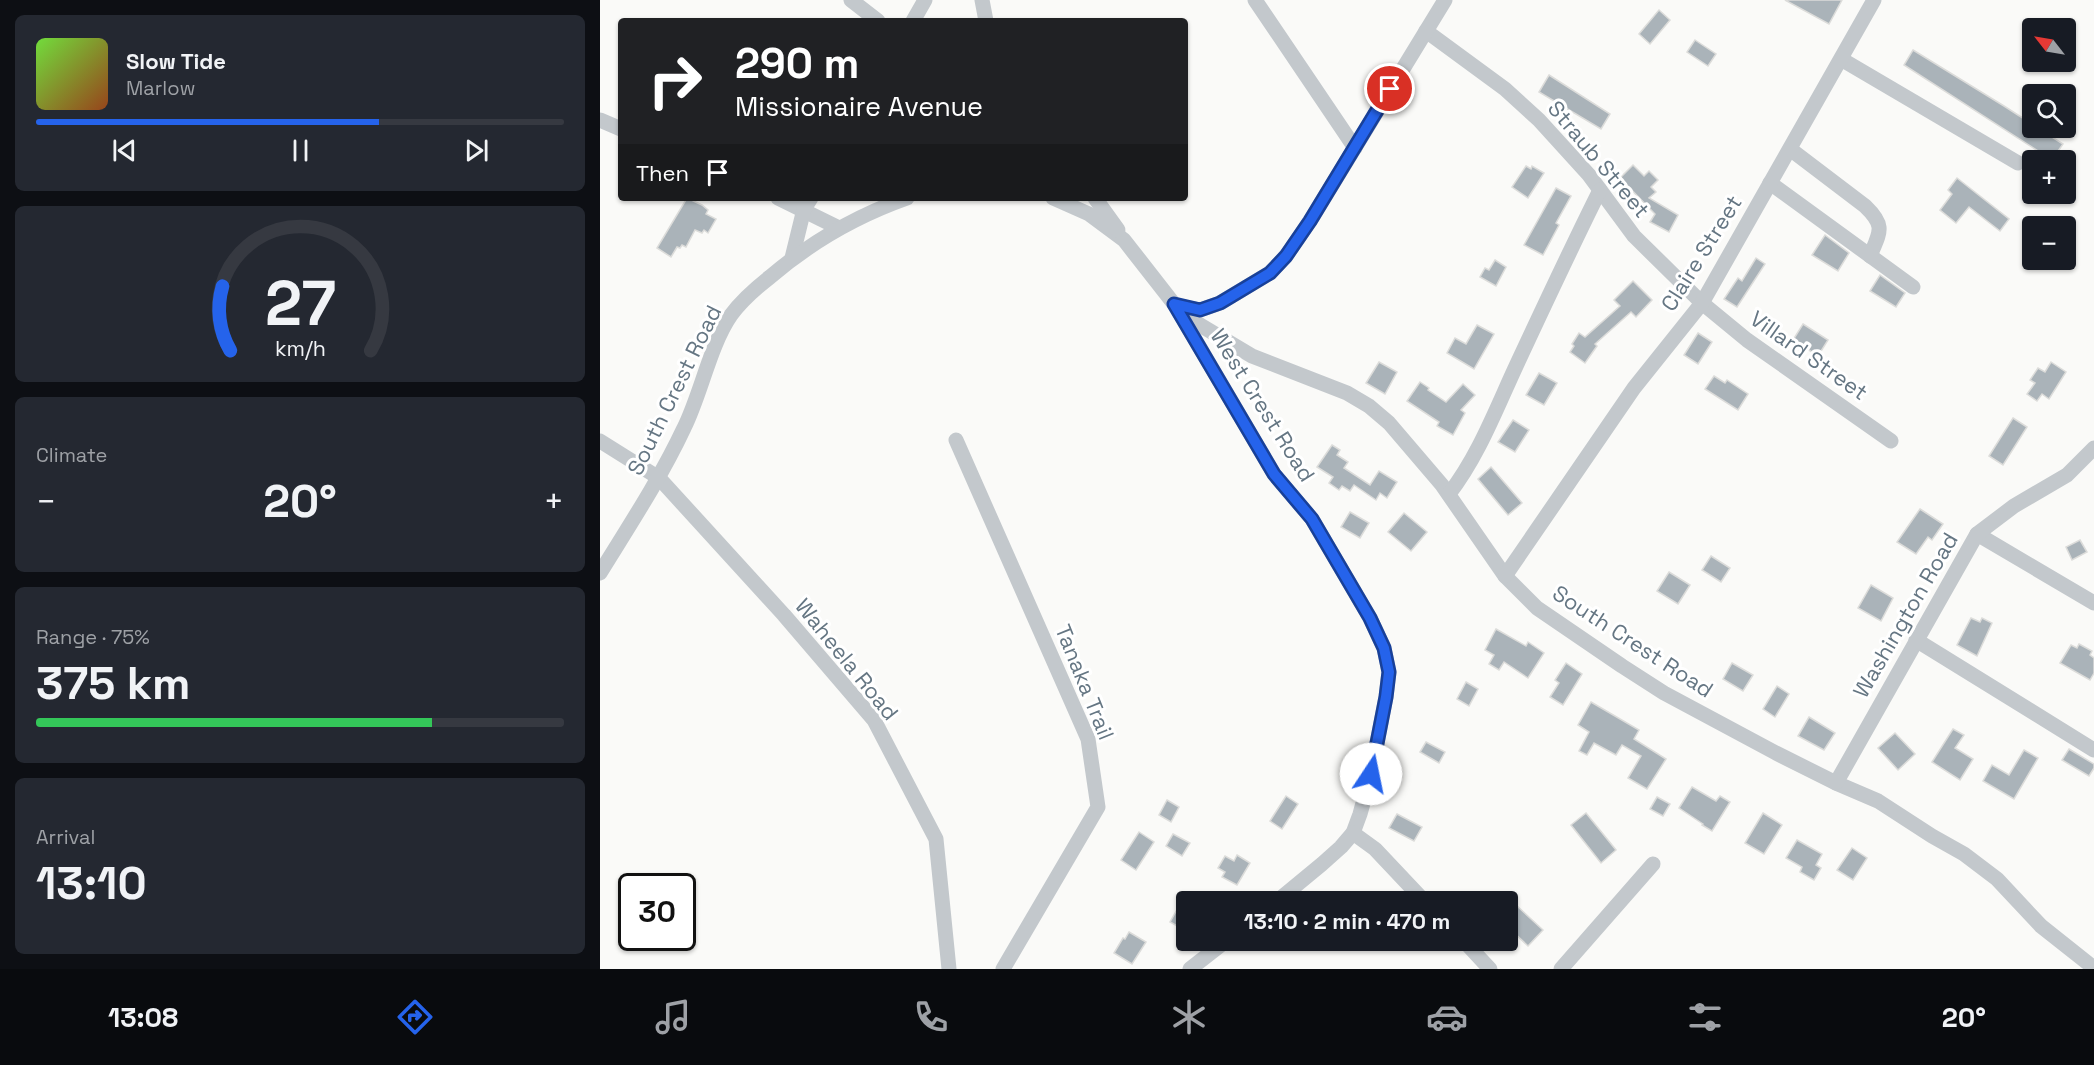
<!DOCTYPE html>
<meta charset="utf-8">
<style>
:root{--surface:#171b24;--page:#242831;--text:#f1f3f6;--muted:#9ea1a6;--line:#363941;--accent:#2563eb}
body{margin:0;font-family:"Space Grotesk",sans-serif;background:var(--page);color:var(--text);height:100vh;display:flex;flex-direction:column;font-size:22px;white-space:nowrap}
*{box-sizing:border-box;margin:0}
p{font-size:20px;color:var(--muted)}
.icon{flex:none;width:33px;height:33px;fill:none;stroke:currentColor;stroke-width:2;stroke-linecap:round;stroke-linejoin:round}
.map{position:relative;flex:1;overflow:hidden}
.sheet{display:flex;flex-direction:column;gap:15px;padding:15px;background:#0d0f14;width:600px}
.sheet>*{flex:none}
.hud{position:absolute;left:18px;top:18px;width:570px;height:183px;border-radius:6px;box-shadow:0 2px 4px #0004;background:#202124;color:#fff;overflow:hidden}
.needle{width:39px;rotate:301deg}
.buttons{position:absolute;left:1422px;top:18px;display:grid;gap:12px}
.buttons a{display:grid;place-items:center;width:54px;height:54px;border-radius:6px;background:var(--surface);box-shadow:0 2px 4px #0004;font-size:30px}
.speed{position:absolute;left:18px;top:873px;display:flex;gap:12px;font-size:30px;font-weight:700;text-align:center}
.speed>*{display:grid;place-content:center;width:78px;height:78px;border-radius:50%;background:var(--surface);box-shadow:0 2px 4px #0004;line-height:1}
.speed .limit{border:3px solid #111;border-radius:9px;background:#fff;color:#111}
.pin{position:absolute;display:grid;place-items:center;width:51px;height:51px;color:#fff;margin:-26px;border:3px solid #fff;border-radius:50%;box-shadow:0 2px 6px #0007}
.me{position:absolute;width:66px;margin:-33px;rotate:11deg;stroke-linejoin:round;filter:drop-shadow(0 0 4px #0008)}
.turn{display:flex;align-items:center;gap:21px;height:126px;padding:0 18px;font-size:27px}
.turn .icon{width:78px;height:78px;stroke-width:2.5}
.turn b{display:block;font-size:42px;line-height:51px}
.then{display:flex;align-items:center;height:57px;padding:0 18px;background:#0003;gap:12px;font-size:22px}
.big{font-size:45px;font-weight:800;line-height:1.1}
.sheet .card{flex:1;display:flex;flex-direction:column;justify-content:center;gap:9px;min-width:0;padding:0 21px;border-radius:9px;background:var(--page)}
.sheet .dial{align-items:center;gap:0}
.dial svg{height:156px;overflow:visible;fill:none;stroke:var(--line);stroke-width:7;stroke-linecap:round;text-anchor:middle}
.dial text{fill:var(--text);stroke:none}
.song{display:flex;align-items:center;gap:18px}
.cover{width:72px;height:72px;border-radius:9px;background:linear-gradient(135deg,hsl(100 70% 55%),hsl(20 70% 35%))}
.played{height:6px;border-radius:3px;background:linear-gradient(90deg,var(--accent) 65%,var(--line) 65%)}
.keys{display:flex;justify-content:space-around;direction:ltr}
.heat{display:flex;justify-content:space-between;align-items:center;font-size:33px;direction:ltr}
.charge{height:9px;border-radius:4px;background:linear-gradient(90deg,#34c759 75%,var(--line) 0)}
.trip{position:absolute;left:576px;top:891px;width:342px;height:60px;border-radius:6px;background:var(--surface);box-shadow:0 2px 4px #0004;font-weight:800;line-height:60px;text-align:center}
.tab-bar{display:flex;height:96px;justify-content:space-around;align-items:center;background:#090b0e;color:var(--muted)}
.tab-bar .icon{width:42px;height:42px}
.tab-bar .active{color:var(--accent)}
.tab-bar b{font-size:27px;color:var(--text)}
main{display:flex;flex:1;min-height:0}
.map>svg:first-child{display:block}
</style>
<main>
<section class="sheet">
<div class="card">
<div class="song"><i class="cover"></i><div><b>Slow Tide</b><p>Marlow</p></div></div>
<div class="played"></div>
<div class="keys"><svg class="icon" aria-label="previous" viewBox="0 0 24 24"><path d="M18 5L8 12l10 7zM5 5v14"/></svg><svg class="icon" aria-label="pause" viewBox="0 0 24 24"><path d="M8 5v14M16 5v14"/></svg><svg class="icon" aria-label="next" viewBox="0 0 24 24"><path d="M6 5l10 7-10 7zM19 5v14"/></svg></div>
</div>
<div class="card dial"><svg viewBox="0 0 100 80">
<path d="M14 69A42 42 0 1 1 86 69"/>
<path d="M14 69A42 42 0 0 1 10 36" stroke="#2563eb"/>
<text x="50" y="56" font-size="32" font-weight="700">27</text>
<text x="50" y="72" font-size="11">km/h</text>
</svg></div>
<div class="card"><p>Climate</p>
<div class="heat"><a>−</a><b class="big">20°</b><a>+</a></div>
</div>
<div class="card"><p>Range · 75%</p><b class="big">375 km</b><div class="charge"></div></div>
<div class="card"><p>Arrival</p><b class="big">13:10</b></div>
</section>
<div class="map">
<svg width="1494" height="969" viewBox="0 0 1494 969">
<rect width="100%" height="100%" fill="#fafaf8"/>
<g fill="#aab3b9" stroke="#dcdcda" stroke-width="1.5">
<path d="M1185,0H1242L1229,24Z"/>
<path d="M1059,10L1070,20L1050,44L1039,34Z"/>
<path d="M1095,40L1116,54L1108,66L1087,52Z"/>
<path d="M1313,50L1404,106L1432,124V128H1438L1463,144L1452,160L1304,65Z"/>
<path d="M949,75L1010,114L1001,129L939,92Z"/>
<path d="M1033,165L1044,176L1049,171L1058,180L1051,187L1056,192L1049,198L1078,215L1069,232L1050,222L1055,214L1020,178Z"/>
<path d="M926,166L931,169L932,166L944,173L928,198L912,187Z"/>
<path d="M1357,178L1409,219L1400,231L1369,207L1356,223L1340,210L1352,194L1348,190Z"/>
<path d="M956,188L971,196L956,223L959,225L943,255L924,245Z"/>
<path d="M87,198L102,205L108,210L106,214L116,219L108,233L104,230L102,233L95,230L86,247L82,245L80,248L77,247L71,257L57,248Z"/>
<path d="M1225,235L1249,253L1238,271L1212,255Z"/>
<path d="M1156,258L1165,264L1137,307L1124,299L1138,278L1142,281Z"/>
<path d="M895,260L906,267L896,286L880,277L885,268L889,270Z"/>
<path d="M1280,275L1305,293L1296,307L1270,291Z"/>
<path d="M1033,281L1052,300L1036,317L1031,312L995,344L997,346L985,363L970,352L974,346L972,344L979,333L985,337L1020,306L1014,300Z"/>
<path d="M1203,324L1228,340L1218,356L1193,340Z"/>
<path d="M877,325L894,334L874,369L847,353L855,338L866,344Z"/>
<path d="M1098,333L1112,342L1098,364L1084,355Z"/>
<path d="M779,362L797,372L785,394L766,383Z"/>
<path d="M1451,362L1466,372L1449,399L1442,394L1437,401L1427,394L1435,383L1430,380L1438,368L1445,372Z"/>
<path d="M939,373L957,383L944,405L926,395Z"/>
<path d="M1114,376L1125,383L1127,380L1148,394L1138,410L1105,389Z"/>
<path d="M820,382L829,388L828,390L846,402L863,384L875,395L861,410L865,413L853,435L837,426L839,422L807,401Z"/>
<path d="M1413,418L1427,427L1403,465L1389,456Z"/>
<path d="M913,420L929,430L915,452L898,442Z"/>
<path d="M732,445L740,450L737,455L748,462L744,468L770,485L779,471L797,482L787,498L780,493L776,500L754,485L750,491L742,486L739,490L729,483L733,477L717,467Z"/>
<path d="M891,467L922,503L908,515L878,479Z"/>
<path d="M1320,509L1343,524L1332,540L1328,537L1316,554L1297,542Z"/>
<path d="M750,512L769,523L760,538L741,527Z"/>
<path d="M804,513L827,532L811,551L788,532Z"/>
<path d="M1480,540L1487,552L1472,560L1466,547Z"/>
<path d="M1111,556L1130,568L1121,582L1102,570Z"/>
<path d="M1069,572L1090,585L1078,604L1057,591Z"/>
<path d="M1271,585L1293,598L1281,621L1258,608Z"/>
<path d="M1371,618L1380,622L1382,618L1392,623L1377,656L1357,645Z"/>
<path d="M896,629L926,646L928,642L944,653L928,678L904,662L899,670L889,664L894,655L885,650Z"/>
<path d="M1479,644L1492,651L1490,655L1494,658V673L1490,680L1460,663L1471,645L1477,648Z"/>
<path d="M966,663L982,674L963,705L950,697L959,683L955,680Z"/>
<path d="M1132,663L1153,675L1143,691L1123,679Z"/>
<path d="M866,682L878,689L869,706L857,699Z"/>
<path d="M1177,686L1189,694L1175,717L1163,709Z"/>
<path d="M991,702L1039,730L1034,739L1066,759L1047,789L1028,778L1041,756L1022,745L1016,755L994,743L987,755L979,751L989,732L978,725Z"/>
<path d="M1209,717L1235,733L1224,750L1198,736Z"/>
<path d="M1353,729L1364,735L1355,748L1373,759L1360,780L1332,762Z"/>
<path d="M1295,733L1315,754L1298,770L1278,748Z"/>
<path d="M826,742L845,752L839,763L820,752Z"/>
<path d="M1469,749L1494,764V768L1489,776L1462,760Z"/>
<path d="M1424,750L1438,758L1414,799L1383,781L1392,765L1409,775Z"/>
<path d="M1092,787L1116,801L1120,796L1130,802L1112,831L1102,825L1103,824L1079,808Z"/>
<path d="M686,796L698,804L682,829L670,821Z"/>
<path d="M1057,797L1070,804L1063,816L1050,809Z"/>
<path d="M567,800L579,807L571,822L559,815Z"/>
<path d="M986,813L1016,850L1001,863L971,825Z"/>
<path d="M1163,813L1182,825L1164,854L1145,843Z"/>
<path d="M797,814L822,827L814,841L789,828Z"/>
<path d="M539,832L554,842L536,870L521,860Z"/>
<path d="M573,834L590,843L582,856L566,846Z"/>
<path d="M1197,840L1222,854L1216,865L1221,868L1214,880L1200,872L1202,867L1186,858Z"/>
<path d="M1252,848L1267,858L1253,880L1237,870Z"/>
<path d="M637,855L650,863L637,885L622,877L625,872L618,868L625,856L634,861Z"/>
<path d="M916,905L943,930L928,946L908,927V915Z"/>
<path d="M578,908L586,912V931L570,922Z"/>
<path d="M529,932L546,942L532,964L514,953L523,938L525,939Z"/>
</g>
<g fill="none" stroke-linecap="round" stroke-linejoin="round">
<g stroke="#c3c8cc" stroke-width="15">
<path d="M251,0L278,21"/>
<path d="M382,0L386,21"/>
<path d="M655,0L755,148"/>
<path d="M313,21L325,0"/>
<path d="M826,31L905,89L939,120L989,175L1034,236L1102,303L1147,340L1291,441"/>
<path d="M1241,59L1418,163"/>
<path d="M0,120L21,129"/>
<path d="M1190,149L1265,206C1286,226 1280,232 1270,256"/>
<path d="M1170,183L1313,287"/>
<path d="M178,198L239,228"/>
<path d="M453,198L489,214L524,240L574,304L600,325L652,356L747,393L769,406L789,423L842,485L905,576L937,608L1022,666L1064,693L1176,753L1236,783L1278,801L1332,836L1364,854L1397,879L1441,926L1494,968"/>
<path d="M495,198L518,230"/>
<path d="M192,258L204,209L211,198"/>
<path d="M580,306L600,310L620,303L670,273L686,256L710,221L845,0"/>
<path d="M579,312L674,474L712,519L770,618L784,648L789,672L786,697L771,774L760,814L753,833L741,847L722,864L676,902"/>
<path d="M356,440L488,739L498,807L403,969"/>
<path d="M0,441L59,478L184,615L274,720L336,839L349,969"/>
<path d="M849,494C879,455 896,409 917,364C944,306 971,248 1000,190"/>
<path d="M1377,534L1494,603"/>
<path d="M0,573C29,526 60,479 84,428C101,394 110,345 131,315C142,300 156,288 170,277C211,242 256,216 307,198"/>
<path d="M905,576L1034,388L1102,303L1274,0"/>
<path d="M1316,640L1494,750"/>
<path d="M1236,783L1377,534L1414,506L1467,475L1494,448"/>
<path d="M753,833L775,849L825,902"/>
<path d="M863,940L890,969"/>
<path d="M590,969L627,940"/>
<path d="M961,969L1053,864"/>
</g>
</g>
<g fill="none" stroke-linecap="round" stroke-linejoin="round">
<g stroke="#184099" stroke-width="15">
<path id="route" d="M771,774L786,697L789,672L784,648L770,618L712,519L674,474L574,304L600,310L620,303L670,273L686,256L710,221L790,89"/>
</g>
<use href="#route" stroke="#2563eb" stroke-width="10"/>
</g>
<g text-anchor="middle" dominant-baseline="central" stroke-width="6" stroke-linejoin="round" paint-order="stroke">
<g font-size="22" fill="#657683" stroke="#fff">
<text transform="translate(999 159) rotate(50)">Straub Street</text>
<text transform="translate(1101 253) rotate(-58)">Claire Street</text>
<text transform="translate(1209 355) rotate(35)">Villard Street</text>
<text transform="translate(74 390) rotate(-64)">South Crest Road</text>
<text transform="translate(663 405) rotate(58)">West Crest Road</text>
<text transform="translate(1305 615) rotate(-60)">Washington Road</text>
<text transform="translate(1033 641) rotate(33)">South Crest Road</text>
<text transform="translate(247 659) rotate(51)">Waheela Road</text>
<text transform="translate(485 682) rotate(68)">Tanaka Trail</text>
</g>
</g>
</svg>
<div class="buttons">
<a><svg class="needle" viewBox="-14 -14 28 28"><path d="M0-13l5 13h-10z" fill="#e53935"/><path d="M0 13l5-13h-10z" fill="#9ea1a6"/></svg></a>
<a><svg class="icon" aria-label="search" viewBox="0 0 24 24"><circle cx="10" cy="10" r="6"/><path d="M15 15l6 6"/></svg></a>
<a>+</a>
<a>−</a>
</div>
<div class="speed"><div class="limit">30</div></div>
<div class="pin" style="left:790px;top:89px;background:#d93025"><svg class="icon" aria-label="arrive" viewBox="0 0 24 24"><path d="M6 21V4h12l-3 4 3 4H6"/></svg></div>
<svg class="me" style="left:771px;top:774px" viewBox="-20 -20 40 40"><circle r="19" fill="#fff"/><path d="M0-13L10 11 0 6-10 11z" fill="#2563eb"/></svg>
<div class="trip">13:10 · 2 min · 470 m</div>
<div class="hud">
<div class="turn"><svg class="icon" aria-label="right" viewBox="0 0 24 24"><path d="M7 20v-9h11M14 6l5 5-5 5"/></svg><div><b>290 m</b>Missionaire Avenue</div></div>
<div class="then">Then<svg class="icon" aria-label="arrive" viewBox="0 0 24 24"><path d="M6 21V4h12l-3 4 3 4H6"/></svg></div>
</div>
</div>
</main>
<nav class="tab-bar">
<b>13:08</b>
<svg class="icon active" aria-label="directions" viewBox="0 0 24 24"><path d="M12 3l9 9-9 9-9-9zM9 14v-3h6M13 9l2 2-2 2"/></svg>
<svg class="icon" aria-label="music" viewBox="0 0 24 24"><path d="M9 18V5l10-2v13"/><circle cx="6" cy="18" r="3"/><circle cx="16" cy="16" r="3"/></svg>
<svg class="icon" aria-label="phone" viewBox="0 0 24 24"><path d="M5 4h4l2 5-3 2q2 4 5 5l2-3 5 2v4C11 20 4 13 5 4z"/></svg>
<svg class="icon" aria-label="climate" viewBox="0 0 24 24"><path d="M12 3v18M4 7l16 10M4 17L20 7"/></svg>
<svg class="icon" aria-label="car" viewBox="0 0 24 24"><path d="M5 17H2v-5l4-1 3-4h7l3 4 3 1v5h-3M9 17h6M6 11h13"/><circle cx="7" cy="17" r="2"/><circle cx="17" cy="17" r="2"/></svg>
<svg class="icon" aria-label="filters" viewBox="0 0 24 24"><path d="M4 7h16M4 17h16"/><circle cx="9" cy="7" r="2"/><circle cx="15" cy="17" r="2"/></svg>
<b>20°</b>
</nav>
